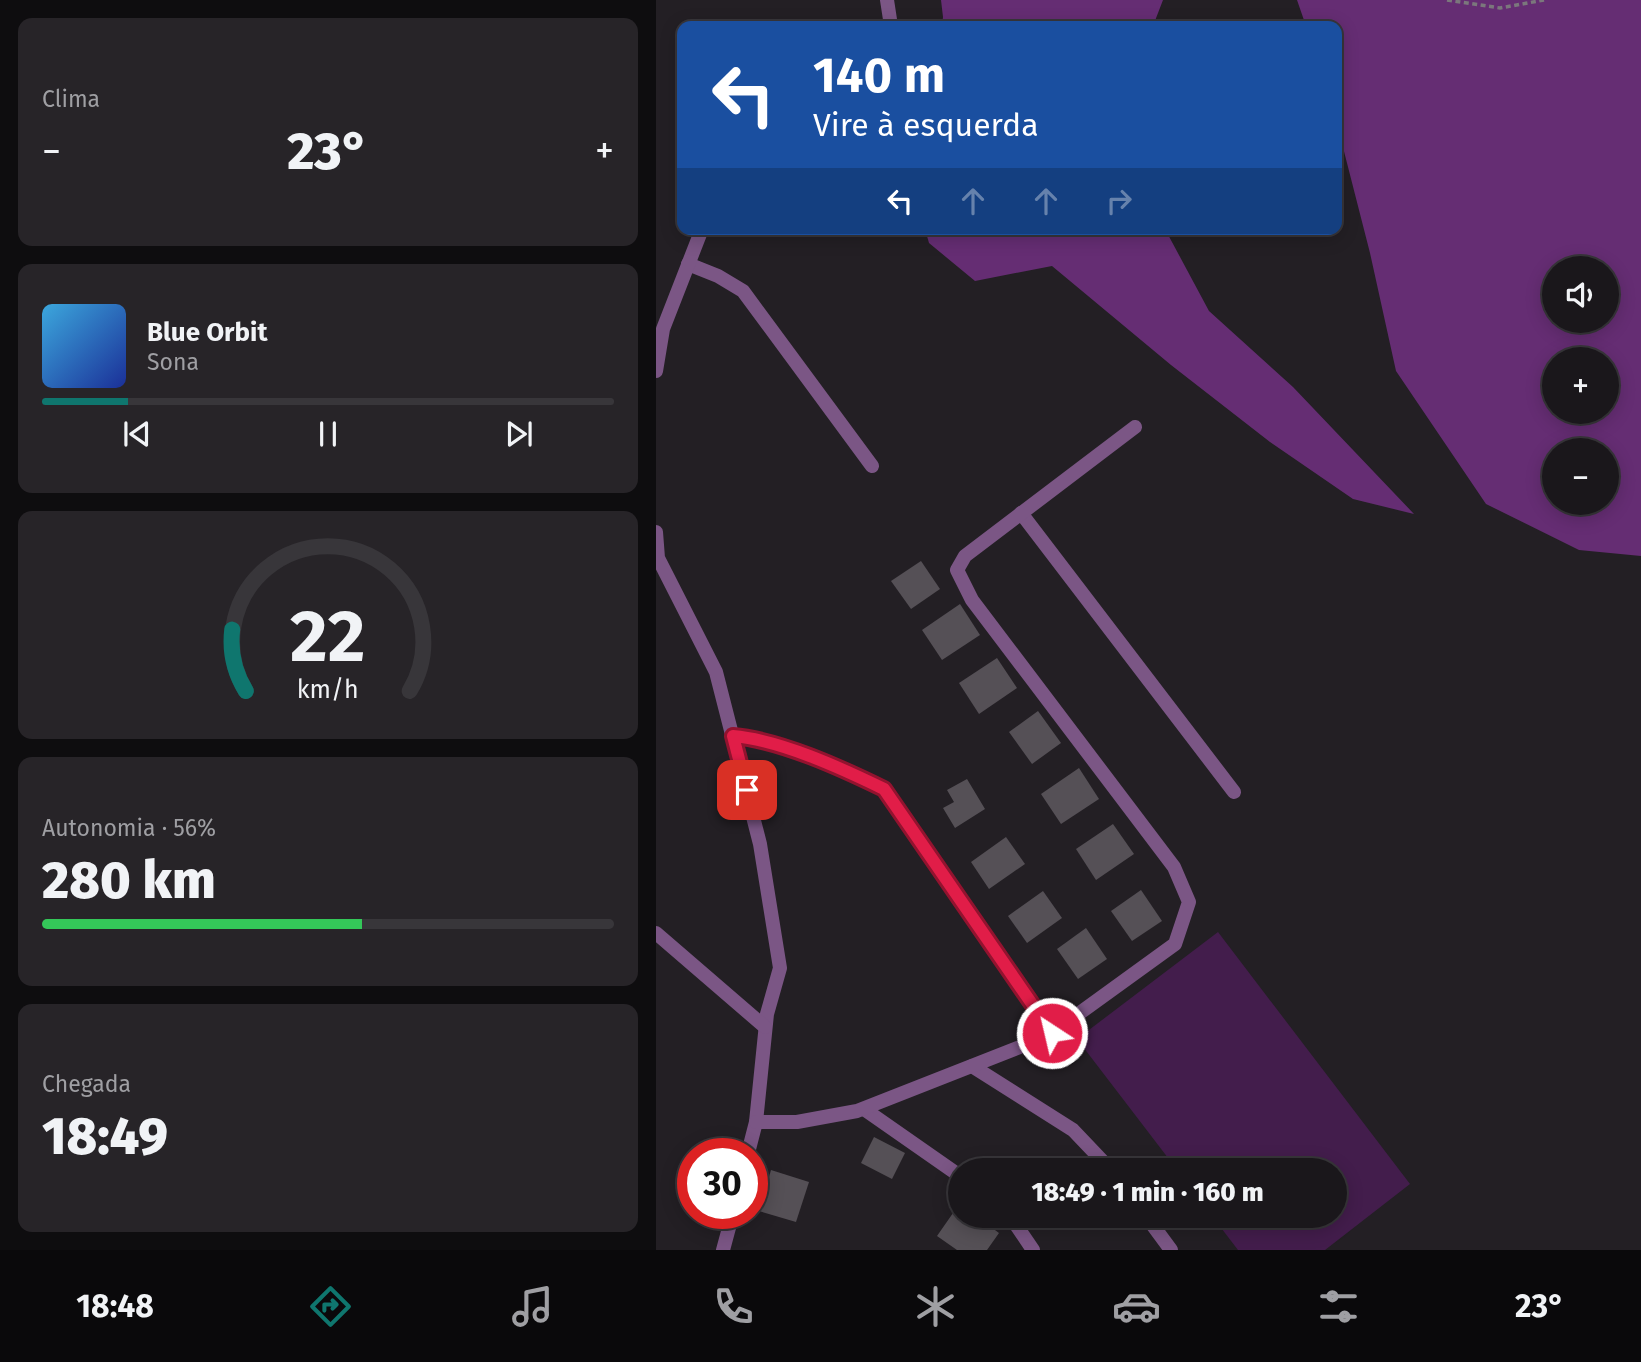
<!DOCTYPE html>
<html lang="pt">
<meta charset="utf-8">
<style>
:root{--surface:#1a171b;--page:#272428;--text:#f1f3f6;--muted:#9f9fa3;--line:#38363a;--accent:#0f766e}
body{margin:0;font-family:"Fira Sans",sans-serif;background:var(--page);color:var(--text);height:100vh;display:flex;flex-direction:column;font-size:26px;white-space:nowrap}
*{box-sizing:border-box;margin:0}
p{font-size:23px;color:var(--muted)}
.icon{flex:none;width:38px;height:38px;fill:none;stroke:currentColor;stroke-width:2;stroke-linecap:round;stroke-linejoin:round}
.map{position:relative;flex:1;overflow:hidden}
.sheet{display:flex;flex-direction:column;gap:18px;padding:18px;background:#0e0d0f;width:656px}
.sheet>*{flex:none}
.guide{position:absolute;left:21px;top:21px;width:665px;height:214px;border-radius:14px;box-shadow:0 4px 18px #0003,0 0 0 2px var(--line);background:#1a4fa0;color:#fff;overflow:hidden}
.controls{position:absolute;left:886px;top:256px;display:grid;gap:14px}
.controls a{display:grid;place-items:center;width:77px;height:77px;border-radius:50%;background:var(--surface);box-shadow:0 4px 18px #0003,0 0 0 2px var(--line);font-size:35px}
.speed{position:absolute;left:21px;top:1138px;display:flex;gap:14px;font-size:35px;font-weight:700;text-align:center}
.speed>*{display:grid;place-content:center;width:91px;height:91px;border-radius:50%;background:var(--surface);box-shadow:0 4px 18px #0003,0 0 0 2px var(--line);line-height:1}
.speed .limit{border:10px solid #d22;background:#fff;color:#111}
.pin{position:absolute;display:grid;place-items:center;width:60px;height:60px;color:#fff;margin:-30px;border-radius:14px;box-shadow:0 4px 10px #0006}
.me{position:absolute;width:77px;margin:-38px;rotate:325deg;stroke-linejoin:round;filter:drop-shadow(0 0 5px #0008)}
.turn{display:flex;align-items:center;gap:24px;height:147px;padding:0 21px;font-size:32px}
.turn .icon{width:91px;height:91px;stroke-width:2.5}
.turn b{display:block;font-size:49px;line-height:60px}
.lanes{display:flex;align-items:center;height:66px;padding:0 21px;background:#0003;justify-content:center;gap:35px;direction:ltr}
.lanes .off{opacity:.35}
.big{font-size:52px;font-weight:800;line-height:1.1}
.sheet .widget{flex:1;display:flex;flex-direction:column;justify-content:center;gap:10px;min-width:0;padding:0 24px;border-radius:14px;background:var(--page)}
.sheet .dial{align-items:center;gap:0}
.dial svg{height:182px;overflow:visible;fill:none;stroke:var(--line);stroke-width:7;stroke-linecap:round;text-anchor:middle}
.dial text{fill:var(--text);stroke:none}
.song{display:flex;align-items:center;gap:21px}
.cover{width:84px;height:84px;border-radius:10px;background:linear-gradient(135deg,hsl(200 70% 55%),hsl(230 70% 35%))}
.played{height:7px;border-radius:4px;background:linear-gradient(90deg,var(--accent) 15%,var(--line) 15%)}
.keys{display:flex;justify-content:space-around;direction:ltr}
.heat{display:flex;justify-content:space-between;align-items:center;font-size:38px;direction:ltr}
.charge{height:10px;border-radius:5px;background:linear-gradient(90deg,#34c759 56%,var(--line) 0)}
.trip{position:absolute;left:292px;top:1158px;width:399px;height:70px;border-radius:35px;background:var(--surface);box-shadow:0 4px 18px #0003,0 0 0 2px var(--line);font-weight:800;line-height:70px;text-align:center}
.dock{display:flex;height:112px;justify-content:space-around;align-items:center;background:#0a090b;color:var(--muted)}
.dock .icon{width:49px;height:49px}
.dock .on{color:var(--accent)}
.dock b{font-size:32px;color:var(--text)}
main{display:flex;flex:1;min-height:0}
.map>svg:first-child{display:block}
</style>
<main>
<section class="sheet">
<div class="widget"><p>Clima</p>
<div class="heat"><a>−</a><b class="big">23°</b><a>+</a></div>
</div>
<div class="widget">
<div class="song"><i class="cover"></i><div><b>Blue Orbit</b><p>Sona</p></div></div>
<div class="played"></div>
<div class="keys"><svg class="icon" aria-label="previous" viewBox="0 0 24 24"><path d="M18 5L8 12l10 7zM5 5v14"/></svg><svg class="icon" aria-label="pause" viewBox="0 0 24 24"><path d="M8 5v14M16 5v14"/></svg><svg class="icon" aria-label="next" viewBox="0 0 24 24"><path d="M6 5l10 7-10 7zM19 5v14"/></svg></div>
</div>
<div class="widget dial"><svg viewBox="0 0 100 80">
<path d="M14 69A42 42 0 1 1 86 69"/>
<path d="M14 69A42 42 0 0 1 8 42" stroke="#0f766e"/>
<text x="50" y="56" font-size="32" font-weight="700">22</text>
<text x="50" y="72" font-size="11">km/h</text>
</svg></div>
<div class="widget"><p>Autonomia · 56%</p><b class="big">280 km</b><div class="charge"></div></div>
<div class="widget"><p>Chegada</p><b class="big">18:49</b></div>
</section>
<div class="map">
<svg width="985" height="1250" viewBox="0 0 985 1250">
<rect width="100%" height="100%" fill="#231f24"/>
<path fill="#431d4c" d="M562,932L754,1184L669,1250H582L556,1216H679V1171H522L421,1039Z"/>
<g fill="#652d73" fill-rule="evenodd">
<path d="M285,0H507L497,26H286L287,17Z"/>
<path d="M641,0H985V556L923,550L830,504L740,371L714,253L681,124V26H650ZM898,268H950V320H898ZM898,359H950V411H898ZM898,450H950V502H898Z"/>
<path d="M269,229H509L553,311L637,387L758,514L697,499L614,442L515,365L396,266L319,281L273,243Z"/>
</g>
<g fill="#555056">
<path d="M265,561L284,589L255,609L235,581Z"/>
<path d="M304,604L324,635L286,660L266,630Z"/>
<path d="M341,658L361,688L323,714L303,683Z"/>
<path d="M382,711L405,743L376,764L353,732Z"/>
<path d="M423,768L443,799L405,824L385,794Z"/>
<path d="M311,779L329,809L299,828L287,808L298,802L291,790Z"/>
<path d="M457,824L478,854L440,880L420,849Z"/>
<path d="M350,837L369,864L333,889L315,862Z"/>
<path d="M485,890L506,921L476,941L455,911Z"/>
<path d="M387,891L406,918L371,943L352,916Z"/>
<path d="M430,928L451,959L422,979L401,949Z"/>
<path d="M218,1137L249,1153L236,1179L205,1163Z"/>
<path d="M115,1170L153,1182L140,1222L103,1211Z"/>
<path d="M304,1203V1216H320L343,1233L331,1250H301L281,1236Z"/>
</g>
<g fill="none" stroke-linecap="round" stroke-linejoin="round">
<path stroke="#7b777c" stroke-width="3.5" stroke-dasharray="5 3.5" stroke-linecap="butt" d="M791,0L844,8L888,0"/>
<g stroke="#7b5685" stroke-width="14">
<path d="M231,0L235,26"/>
<path d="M32,264L62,276L87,291L216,466"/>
<path d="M0,371L7,329L46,229"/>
<path d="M365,513L578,792"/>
<path d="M0,532L2,558L60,672L104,844L124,968L111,1014L100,1122L92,1153"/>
<path d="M77,736C123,740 186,769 228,789L396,1033"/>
<path d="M0,933L109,1027"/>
<path d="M316,1066L417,1130L456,1171"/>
<path d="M208,1109L304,1176"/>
<path d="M100,1122H141L201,1111L392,1036L519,944L533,902L518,867L316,600L301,570L309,556L479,427"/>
<path d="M354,1216L377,1250"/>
<path d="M490,1216L515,1250"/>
<path d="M67,1250L77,1213"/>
</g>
</g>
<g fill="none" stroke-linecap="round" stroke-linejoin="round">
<g stroke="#92132f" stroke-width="18">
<path id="route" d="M91,790L77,736C124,740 185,768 228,789L396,1033"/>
</g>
<use href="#route" stroke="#e11d48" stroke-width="12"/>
</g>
</svg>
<div class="controls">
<a><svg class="icon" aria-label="sound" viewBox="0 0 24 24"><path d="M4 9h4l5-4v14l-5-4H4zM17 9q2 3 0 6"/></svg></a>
<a>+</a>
<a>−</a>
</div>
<div class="speed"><div class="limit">30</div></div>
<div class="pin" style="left:91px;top:790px;background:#d93025"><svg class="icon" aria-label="arrive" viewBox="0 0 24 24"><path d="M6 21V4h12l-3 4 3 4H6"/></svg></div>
<svg class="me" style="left:396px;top:1033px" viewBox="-20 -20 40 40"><circle r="17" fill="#e11d48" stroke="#fff" stroke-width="3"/><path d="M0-11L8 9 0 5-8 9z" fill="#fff"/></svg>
<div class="trip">18:49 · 1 min · 160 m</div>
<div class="guide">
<div class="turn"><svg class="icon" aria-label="left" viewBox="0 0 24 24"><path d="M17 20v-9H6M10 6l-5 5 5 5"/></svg><div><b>140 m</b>Vire à esquerda</div></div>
<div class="lanes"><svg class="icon" aria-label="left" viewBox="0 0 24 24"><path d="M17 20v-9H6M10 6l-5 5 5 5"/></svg><svg class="icon off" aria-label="ahead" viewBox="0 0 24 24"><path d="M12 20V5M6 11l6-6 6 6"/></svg><svg class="icon off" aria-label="ahead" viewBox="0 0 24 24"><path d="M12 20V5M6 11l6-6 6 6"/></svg><svg class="icon off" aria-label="right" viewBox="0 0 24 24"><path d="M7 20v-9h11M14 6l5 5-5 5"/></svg></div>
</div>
</div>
</main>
<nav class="dock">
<b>18:48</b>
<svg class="icon on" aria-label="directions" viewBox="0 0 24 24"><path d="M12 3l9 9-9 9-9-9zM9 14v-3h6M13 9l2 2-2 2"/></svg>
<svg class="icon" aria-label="music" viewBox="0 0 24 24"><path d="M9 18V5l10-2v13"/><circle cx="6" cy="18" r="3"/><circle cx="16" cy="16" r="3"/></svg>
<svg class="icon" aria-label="phone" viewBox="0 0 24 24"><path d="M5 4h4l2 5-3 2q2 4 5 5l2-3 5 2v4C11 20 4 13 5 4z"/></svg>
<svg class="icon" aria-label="climate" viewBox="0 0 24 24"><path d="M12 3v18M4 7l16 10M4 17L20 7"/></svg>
<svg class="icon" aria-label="car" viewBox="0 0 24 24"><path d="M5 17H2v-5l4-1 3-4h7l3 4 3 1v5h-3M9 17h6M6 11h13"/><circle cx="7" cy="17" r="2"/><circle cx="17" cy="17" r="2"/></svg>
<svg class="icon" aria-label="filters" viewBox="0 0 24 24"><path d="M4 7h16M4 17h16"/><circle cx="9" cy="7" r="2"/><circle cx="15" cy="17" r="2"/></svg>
<b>23°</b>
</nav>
